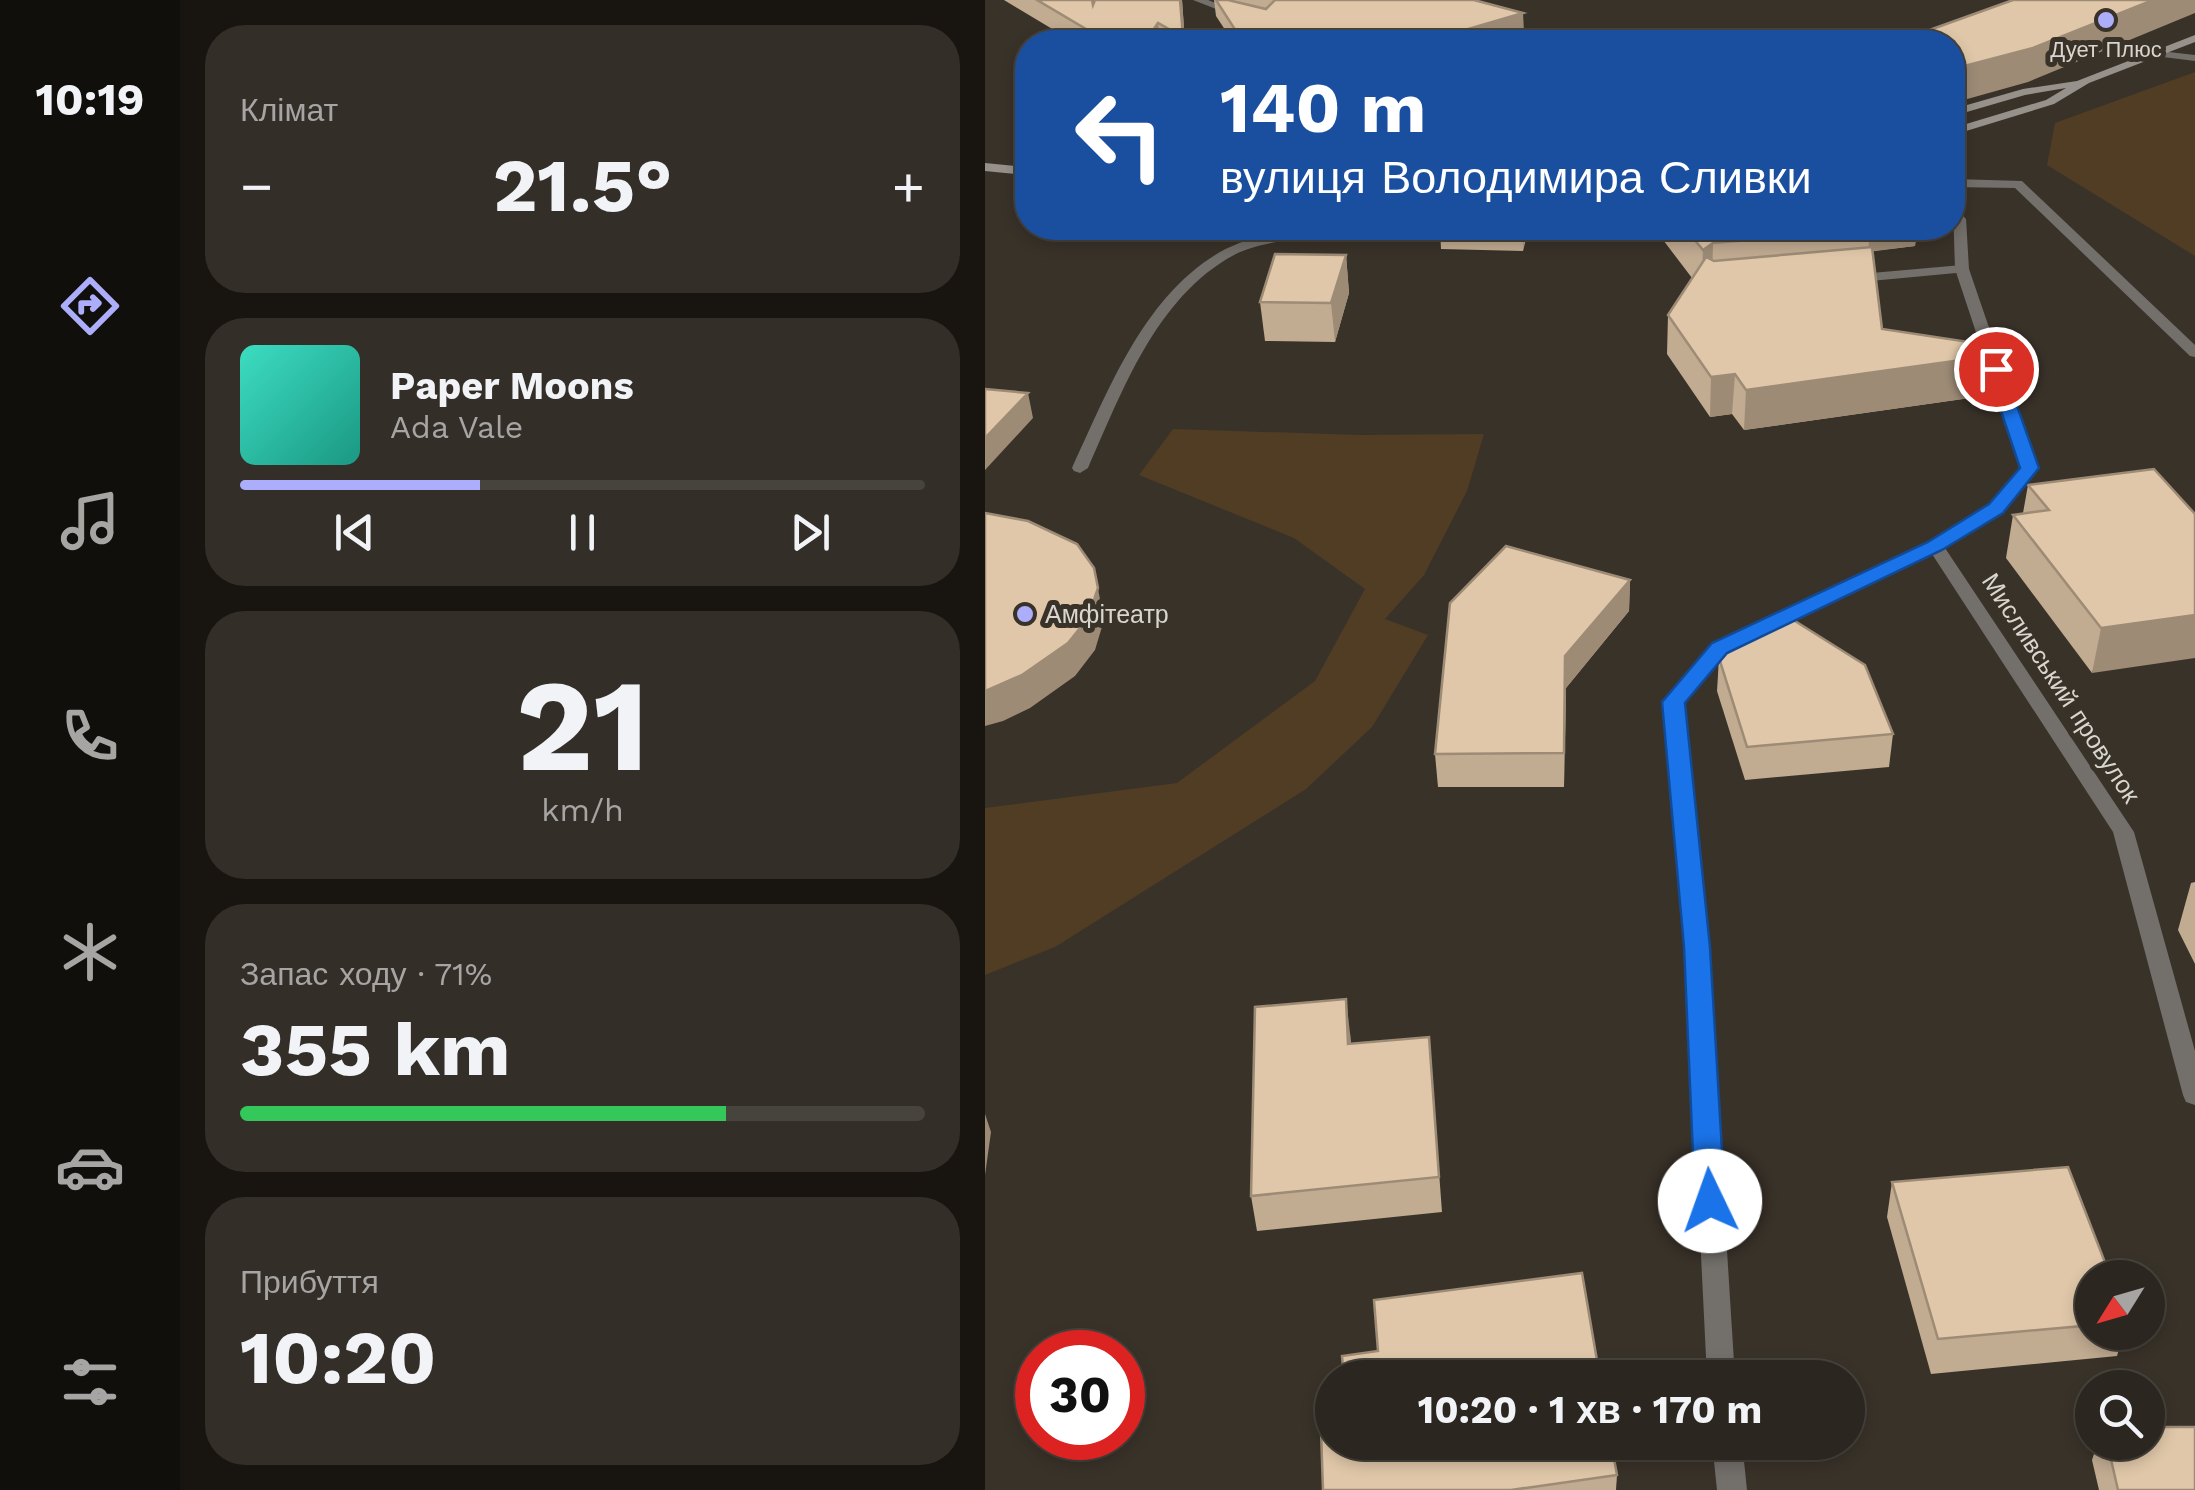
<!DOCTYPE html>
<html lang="uk">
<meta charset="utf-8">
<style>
:root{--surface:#2b261f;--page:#332e28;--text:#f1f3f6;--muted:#a6a5a4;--line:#47433d;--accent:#adaefb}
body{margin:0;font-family:"Work Sans",sans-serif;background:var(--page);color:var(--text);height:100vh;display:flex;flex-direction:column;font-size:38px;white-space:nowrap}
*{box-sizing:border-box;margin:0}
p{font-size:32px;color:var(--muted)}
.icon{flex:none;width:55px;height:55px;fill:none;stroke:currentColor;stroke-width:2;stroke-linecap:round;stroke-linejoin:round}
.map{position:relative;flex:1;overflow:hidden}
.panel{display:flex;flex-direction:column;gap:25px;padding:25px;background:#181511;width:805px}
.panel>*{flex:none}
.banner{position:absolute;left:30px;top:30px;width:950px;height:210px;border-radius:40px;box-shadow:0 5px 15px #0003,0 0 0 2px var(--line);background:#1a4fa0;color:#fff;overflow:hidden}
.needle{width:65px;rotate:233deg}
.buttons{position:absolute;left:1090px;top:1260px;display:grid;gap:20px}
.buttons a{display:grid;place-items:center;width:90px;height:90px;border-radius:50%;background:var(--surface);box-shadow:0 5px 15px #0003,0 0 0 2px var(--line);font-size:50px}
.speed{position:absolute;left:30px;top:1330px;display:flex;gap:20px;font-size:50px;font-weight:700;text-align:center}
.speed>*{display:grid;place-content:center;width:130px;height:130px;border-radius:50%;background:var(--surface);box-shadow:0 5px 15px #0003,0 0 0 2px var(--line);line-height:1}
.speed .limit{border:15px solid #d22;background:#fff;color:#111}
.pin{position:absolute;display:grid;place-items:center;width:85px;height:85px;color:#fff;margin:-42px;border:5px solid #fff;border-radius:50%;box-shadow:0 2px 10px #0007}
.me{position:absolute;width:110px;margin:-55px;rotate:357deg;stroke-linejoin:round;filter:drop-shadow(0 0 8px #0008)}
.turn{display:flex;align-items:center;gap:35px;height:210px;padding:0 40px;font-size:45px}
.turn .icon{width:130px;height:130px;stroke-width:2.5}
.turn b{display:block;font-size:70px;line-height:85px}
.big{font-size:75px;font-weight:700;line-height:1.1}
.panel .card{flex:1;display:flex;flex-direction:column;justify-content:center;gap:15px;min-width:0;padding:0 35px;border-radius:40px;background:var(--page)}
.panel .dial{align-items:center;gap:0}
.dial b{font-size:130px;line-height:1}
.song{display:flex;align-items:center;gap:30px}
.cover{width:120px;height:120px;border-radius:15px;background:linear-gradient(135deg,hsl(170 70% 55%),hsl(170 70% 35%))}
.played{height:10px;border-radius:5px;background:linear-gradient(90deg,var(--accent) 35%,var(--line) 35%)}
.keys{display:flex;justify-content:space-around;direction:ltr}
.heat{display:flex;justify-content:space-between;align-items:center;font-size:55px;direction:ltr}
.charge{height:15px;border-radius:8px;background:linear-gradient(90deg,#34c759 71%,var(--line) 0)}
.trip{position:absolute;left:330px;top:1360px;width:550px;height:100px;border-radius:50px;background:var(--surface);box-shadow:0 5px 15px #0003,0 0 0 2px var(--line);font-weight:700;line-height:100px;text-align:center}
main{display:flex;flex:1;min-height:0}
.tabs{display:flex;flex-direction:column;width:180px;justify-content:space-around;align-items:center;background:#110f0c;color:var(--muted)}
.tabs .icon{width:70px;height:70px}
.tabs .active{color:var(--accent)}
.tabs b{font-size:45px;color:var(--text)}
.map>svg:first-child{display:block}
</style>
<main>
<nav class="tabs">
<b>10:19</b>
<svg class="icon active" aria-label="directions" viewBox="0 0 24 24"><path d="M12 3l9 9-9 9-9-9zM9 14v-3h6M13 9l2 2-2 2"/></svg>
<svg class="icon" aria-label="music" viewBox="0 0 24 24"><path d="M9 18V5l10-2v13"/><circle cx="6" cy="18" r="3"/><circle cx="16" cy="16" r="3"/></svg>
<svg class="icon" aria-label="phone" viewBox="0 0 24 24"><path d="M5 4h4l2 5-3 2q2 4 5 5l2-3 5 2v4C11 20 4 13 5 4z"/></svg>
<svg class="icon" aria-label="climate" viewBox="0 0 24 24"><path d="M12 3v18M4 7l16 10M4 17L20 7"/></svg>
<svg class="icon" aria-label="car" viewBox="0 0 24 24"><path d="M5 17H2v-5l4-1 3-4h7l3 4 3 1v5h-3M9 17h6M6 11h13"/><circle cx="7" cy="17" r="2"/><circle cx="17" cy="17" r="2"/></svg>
<svg class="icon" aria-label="filters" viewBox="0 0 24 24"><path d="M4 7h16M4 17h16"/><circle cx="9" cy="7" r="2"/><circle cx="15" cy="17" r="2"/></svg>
</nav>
<section class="panel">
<div class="card"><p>Клімат</p>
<div class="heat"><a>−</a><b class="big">21.5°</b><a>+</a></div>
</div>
<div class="card">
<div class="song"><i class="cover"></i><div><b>Paper Moons</b><p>Ada Vale</p></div></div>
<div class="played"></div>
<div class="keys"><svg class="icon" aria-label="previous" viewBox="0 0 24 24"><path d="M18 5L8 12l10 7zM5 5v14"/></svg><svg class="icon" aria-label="pause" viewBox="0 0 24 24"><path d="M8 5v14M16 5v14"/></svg><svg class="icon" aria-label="next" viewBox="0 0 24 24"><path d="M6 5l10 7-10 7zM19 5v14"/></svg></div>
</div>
<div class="card dial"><b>21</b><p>km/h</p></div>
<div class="card"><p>Запас ходу · 71%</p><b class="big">355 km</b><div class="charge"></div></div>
<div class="card"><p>Прибуття</p><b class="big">10:20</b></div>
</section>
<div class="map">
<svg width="1210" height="1490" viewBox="0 0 1210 1490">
<rect width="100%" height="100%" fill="#393229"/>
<g fill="#503d23">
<path d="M1210,72V256L1062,165L1070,123Z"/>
<path d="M188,429L375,435L499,434L482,491L439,575L400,619L443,635L387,727L321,789L70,947L0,975V808L192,783L330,681L380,589L309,538L154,475Z"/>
</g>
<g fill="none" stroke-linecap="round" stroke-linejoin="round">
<g fill="#736f6b" fill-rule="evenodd">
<path d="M1166,50L1210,55V61L1162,55V51Z"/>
<path d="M968,179L1037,181L1210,345V357L1205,356L1030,188L968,187Z"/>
<path d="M977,265L984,269L982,272L864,283L857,279L864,275Z"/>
</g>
<g fill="#736f6b" fill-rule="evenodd">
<path d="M208,0H223L258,14L249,16Z"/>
<path d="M968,205L981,219L984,269L1052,468L1017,513L960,548L1149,832L1210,1051V1105L1201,1102L1198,1095L1128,832L947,554L741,652L698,704L723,947L750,1378H722L701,947L678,703L727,644L944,542L1005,505L1036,468L970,269Z"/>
<path d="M310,228H329C306,243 273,242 249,255C171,297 137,392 103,468L95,473L89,471L87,468C123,391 158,297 235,252C258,239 285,234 310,228Z"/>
<path d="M727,1442H757L762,1490H732Z"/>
</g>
<g fill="#96918a" fill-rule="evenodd">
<path d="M1210,35V42L1104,83L1069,104L968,135V128L1061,100L1081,88L1040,95L968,116V109L1038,89L1092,81Z"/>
<path d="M0,163L42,167V175L0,171Z"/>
</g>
</g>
<g fill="#c1ab91">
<path d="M19,0H108V5L197,0L200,42H89Z"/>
<path d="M229,0H489L539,32L505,42H248L231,16Z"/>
<path d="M455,228H561L558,240L541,239L538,251L456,249Z"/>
<path d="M669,228H932L930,246L887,251L897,329L998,357L992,397L759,430L747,414L725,417L682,354L683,315L707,278Z"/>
<path d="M361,255L364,293L350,342L280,341L275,302Z"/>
<path d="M1169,469L1107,673L1021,558L1028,515L1038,513L1043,485Z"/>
<path d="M645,580L644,611L581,688L579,787H453L450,754Z"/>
<path d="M734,658L908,734L904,767L760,780L732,691Z"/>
<path d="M1210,882V964L1193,930L1206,883Z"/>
<path d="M365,1033L366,1044L444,1037L457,1212L272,1231L266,1196Z"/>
<path d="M907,1182L1108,1278V1332H1139L1132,1356L946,1374L902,1217Z"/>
<path d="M1113,1442H1162L1210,1490H1114L1107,1460Z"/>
<path d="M632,1475L631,1490H338Z"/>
</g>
<g fill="#9d8b76">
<path d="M195,0H197L200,42H198Z"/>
<path d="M1168,0H1210V13L1043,82L968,103V69Z"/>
<path d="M538,13L539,32L505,42H439Z"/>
<path d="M173,23L176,42H160Z"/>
<path d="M538,228H540L538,251Z"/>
<path d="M881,228H932L930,246L883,252L885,230Z"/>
<path d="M728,243L727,283L716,291L718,250Z"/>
<path d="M361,255L364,293L350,342L346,303Z"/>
<path d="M998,357L992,397L759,430L761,390Z"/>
<path d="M750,374L747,414L725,417L726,377Z"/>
<path d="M43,393L48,418L0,470V438Z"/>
<path d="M109,568L119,620L110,650L90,676L45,708L18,721L0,726V691Z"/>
<path d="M645,580L644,611L581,688L579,787L580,656Z"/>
<path d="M1210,615V658L1107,673L1116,628Z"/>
<path d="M361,999L365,1033L368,1078L363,1044Z"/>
<path d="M0,1114L6,1132L0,1175Z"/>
</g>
<g fill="#e0c7a9" stroke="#9d8b76" stroke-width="2.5">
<path d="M52,0H107L108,5L110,0H195L198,37L173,23L160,42H123Z"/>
<path d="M231,0H243L281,9L290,0H289H489L538,13L439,42H258Z"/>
<path d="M1028,0H1168L1048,48L968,69V42H911Z"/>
<path d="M700,228H885V230L728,243L718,250Z"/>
<path d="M887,247L897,329L997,344L998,357L761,390L750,374L726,377L683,315L721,257L729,261Z"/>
<path d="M290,254L361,255L346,303L275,302Z"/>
<path d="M0,389L43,393L0,438Z"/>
<path d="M1169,469L1210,514V615L1116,628L1028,515L1064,510L1043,485Z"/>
<path d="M0,513L43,521L92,544L109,568L113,588L103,618L83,643L37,675L0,691Z"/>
<path d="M521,546L645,580L580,656L579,753L450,754L465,603Z"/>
<path d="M802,616L880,665L908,734L762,747L734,658Z"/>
<path d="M361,999L363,1044L444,1037L454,1177L266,1196L270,1007Z"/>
<path d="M1083,1167L1126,1278H1108V1325L953,1339L907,1182Z"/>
<path d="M597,1273L615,1378H359L357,1356L393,1351L389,1300Z"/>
<path d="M1162,1427H1210V1490H1133L1122,1442H1162Z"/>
<path d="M348,1428V1442H626L632,1475L526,1490H338L336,1430Z"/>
</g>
<path fill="#1a73e8" stroke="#114b97" stroke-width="2.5" d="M1011,364L1019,369L1054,468L1018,513L957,550L742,653L700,703L725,947L740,1201L736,1210L725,1213L714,1210L710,1201L699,947L677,702L727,643L943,542L1004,504L1035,468L1002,369Z"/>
<g fill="#adaefb" stroke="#393229" stroke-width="4">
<circle cx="1121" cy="20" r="10"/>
<circle cx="40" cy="614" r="10"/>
</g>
<g text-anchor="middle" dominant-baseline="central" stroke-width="10" stroke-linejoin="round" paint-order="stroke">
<g font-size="22" fill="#d9d5cf" stroke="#393229">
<text x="1121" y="49">Дует Плюс</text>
</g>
<g font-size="25" fill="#d9d5cf" stroke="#393229" text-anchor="start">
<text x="60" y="614">Амфітеатр</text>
</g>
<g font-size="25" fill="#d9d5cf" stroke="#393229">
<text transform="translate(1076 688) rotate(57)">Мисливський провулок</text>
</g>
</g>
</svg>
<div class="buttons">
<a><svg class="needle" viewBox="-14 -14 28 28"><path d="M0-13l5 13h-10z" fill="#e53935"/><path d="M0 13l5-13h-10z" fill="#a6a5a4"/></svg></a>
<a><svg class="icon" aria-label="search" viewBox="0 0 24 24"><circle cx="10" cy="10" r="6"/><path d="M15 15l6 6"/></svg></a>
</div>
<div class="speed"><div class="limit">30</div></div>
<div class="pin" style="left:1011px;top:369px;background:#d93025"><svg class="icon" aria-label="arrive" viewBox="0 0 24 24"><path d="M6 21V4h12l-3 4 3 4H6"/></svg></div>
<svg class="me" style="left:725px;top:1201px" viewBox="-20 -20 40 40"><circle r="19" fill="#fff"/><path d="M0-13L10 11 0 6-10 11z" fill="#1a73e8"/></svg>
<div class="trip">10:20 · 1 хв · 170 m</div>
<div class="banner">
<div class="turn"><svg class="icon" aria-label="left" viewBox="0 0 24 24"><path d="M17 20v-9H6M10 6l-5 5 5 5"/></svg><div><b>140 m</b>вулиця Володимира Сливки</div></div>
</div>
</div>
</main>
